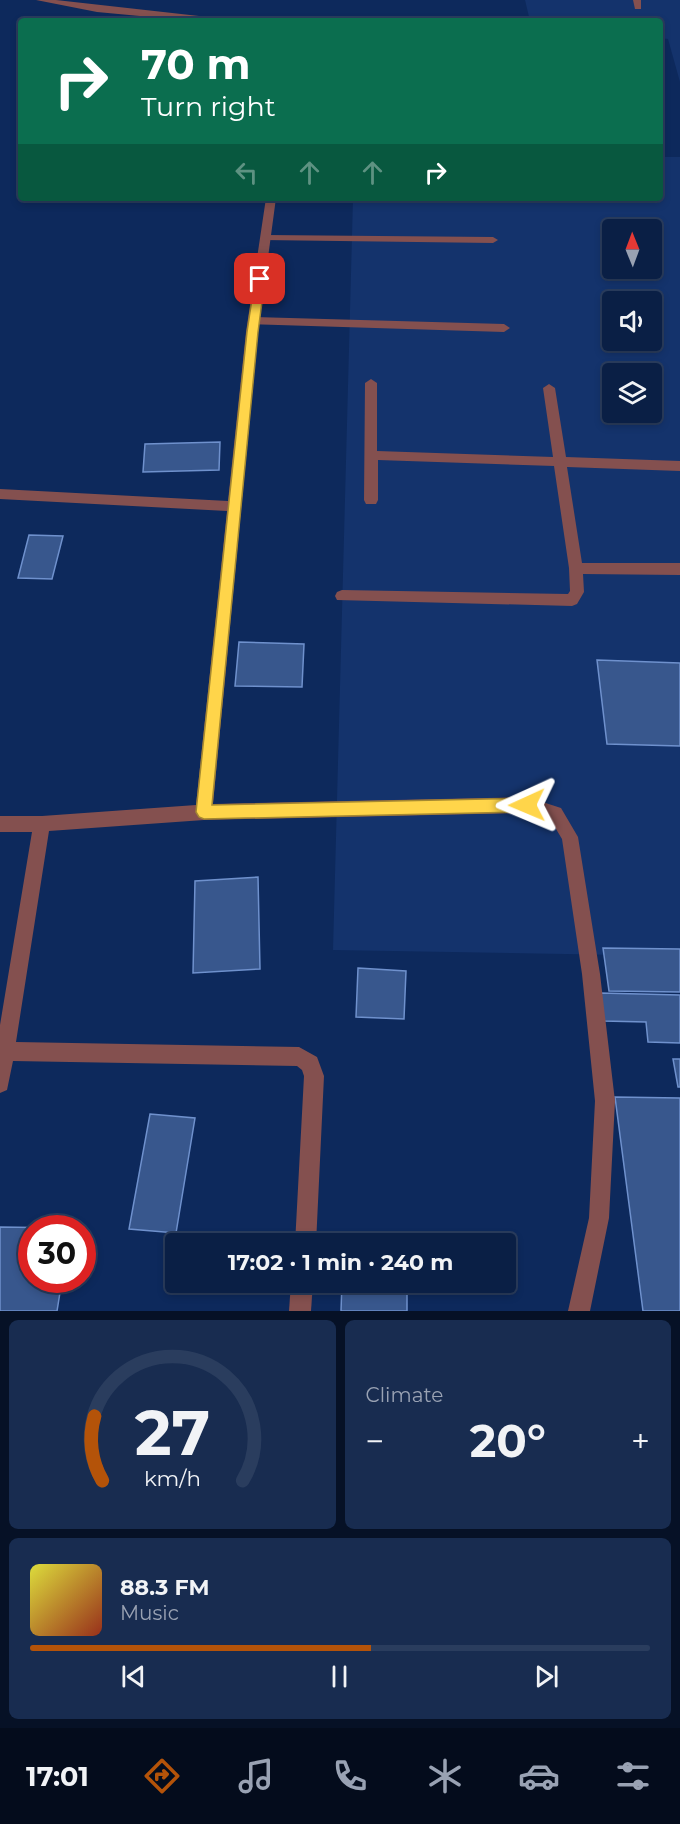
<!DOCTYPE html>
<meta charset="utf-8">
<style>
:root{--surface:#0a1f45;--page:#182c50;--text:#f1f3f6;--muted:#99a2b3;--line:#2a3d5e;--accent:#b45309}
body{margin:0;font-family:Montserrat,sans-serif;background:var(--page);color:var(--text);height:100vh;display:flex;flex-direction:column;font-size:22px;white-space:nowrap}
*{box-sizing:border-box;margin:0}
p{font-size:20px;color:var(--muted)}
.icon{flex:none;width:33px;height:33px;fill:none;stroke:currentColor;stroke-width:2;stroke-linecap:round;stroke-linejoin:round}
.map{position:relative;height:1311px;overflow:hidden}
.sheet{display:flex;flex-direction:column;gap:9px;padding:9px;background:#061126;flex:1}
.sheet>*{flex:none}
.hud{position:absolute;left:18px;top:18px;width:645px;height:183px;border-radius:6px;box-shadow:0 3px 9px #0003,0 0 0 2px var(--line);background:#0b6e4f;color:#fff;overflow:hidden}
.needle{width:39px;rotate:359deg}
.controls{position:absolute;left:602px;top:219px;display:grid;gap:12px}
.controls a{display:grid;place-items:center;width:60px;height:60px;border-radius:6px;background:var(--surface);box-shadow:0 3px 9px #0003,0 0 0 2px var(--line);font-size:30px}
.speed{position:absolute;left:18px;top:1215px;display:flex;gap:12px;font-size:30px;font-weight:700;text-align:center}
.speed>*{display:grid;place-content:center;width:78px;height:78px;border-radius:50%;background:var(--surface);box-shadow:0 3px 9px #0003,0 0 0 2px var(--line);line-height:1}
.speed .limit{border:9px solid #d22;background:#fff;color:#111}
.pin{position:absolute;display:grid;place-items:center;width:51px;height:51px;color:#fff;margin:-26px;border-radius:12px;box-shadow:0 3px 9px #0006}
.me{position:absolute;width:66px;margin:-33px;rotate:269deg;stroke-linejoin:round;filter:drop-shadow(0 0 4px #0008)}
.turn{display:flex;align-items:center;gap:21px;height:126px;padding:0 24px;font-size:27px}
.turn .icon{width:78px;height:78px;stroke-width:2.5}
.turn b{display:block;font-size:42px;line-height:51px}
.lanes{display:flex;align-items:center;height:57px;padding:0 24px;background:#0003;justify-content:center;gap:30px;direction:ltr}
.lanes .off{opacity:.35}
.big{font-size:45px;font-weight:700;line-height:1.1}
.sheet .widget{flex:1;display:flex;flex-direction:column;justify-content:center;gap:9px;min-width:0;padding:0 21px;border-radius:9px;background:var(--page)}
.sheet .dial{align-items:center;gap:0}
.dial svg{height:156px;overflow:visible;fill:none;stroke:var(--line);stroke-width:7;stroke-linecap:round;text-anchor:middle}
.dial text{fill:var(--text);stroke:none}
.song{display:flex;align-items:center;gap:18px}
.cover{width:72px;height:72px;border-radius:9px;background:linear-gradient(135deg,hsl(60 70% 55%),hsl(10 70% 35%))}
.played{height:6px;border-radius:3px;background:linear-gradient(90deg,var(--accent) 55%,var(--line) 55%)}
.keys{display:flex;justify-content:space-around;direction:ltr}
.heat{display:flex;justify-content:space-between;align-items:center;font-size:33px;direction:ltr}
.sheet .tiles{flex:1;display:grid;gap:9px;grid-template-columns:1fr 1fr}
.widget:last-child{grid-column:span 2}
.trip{position:absolute;left:165px;top:1233px;width:351px;height:60px;border-radius:6px;background:var(--surface);box-shadow:0 3px 9px #0003,0 0 0 2px var(--line);font-weight:700;line-height:60px;text-align:center}
.tab-bar{display:flex;height:96px;justify-content:space-around;align-items:center;background:#040c1c;color:var(--muted)}
.tab-bar .icon{width:42px;height:42px}
.tab-bar .active{color:var(--accent)}
.tab-bar b{font-size:27px;color:var(--text)}
.map>svg:first-child{display:block}
</style>
<div class="map">
<svg width="680" height="1311" viewBox="0 0 680 1311">
<rect width="100%" height="100%" fill="#0d295c"/>
<g fill="#14336c" fill-rule="evenodd">
<path d="M525,0H680V82L668,39L660,38V21H530Z"/>
<path d="M660,157H680V956L333,950L353,198H660ZM612,230H651V268H612ZM612,302H651V340H612ZM612,374H651V412H612Z"/>
</g>
<g fill="#38578d" stroke="#6f91cd" stroke-width="1.5">
<path d="M220,442L219,470L143,472L145,444Z"/>
<path d="M29,535L63,536L52,579L18,578Z"/>
<path d="M239,642L304,644L302,687L235,686Z"/>
<path d="M597,660L680,663V746L607,744Z"/>
<path d="M258,877L260,969L193,973L195,881Z"/>
<path d="M603,948L680,949V992L609,991Z"/>
<path d="M358,968L406,971L404,1019L356,1017Z"/>
<path d="M600,993L680,995V1043L648,1042L646,1022L603,1021Z"/>
<path d="M673,1059H680V1087H678Z"/>
<path d="M615,1097L680,1098V1311H643Z"/>
<path d="M150,1114L195,1118L176,1233L129,1229Z"/>
<path d="M0,1227L69,1228H32V1280H62L57,1311H0Z"/>
<path d="M342,1282H407V1311H341Z"/>
</g>
<g fill="none" stroke-linecap="round" stroke-linejoin="round">
<g fill="#84504f" fill-rule="evenodd">
<path d="M36,0H56L199,16L203,19L193,21L97,12Z"/>
<path d="M633,0H641V9H635Z"/>
<path d="M266,235L493,237L498,240L493,243L262,240V236Z"/>
<path d="M254,317L504,324L510,328L504,332L250,324V318Z"/>
<path d="M371,379L377,383V451L553,457L543,388L549,384L555,388L566,457L680,461V471L567,467L582,563H680V575L583,574L584,592L577,604L572,606L337,600L335,596L337,592L342,590L568,594L570,591L569,568L554,466L378,460V500L376,504H366L364,500L365,383Z"/>
</g>
<g fill="#84504f" fill-rule="evenodd">
<path d="M266,198H276L258,332L213,804L527,797L561,808L578,837L600,974L615,1101L609,1218L590,1311H568L589,1218L595,1101L582,974L562,839L550,819L527,813L204,820L49,831L16,1042L299,1047L317,1057L324,1076L316,1244H295L304,1076L302,1070L297,1066L13,1061L7,1090L0,1093V1025L32,832H0V816H42L196,805L227,511L0,499V489L228,501L246,332Z"/>
<path d="M291,1282H313L311,1311H289Z"/>
</g>
</g>
<path fill="#ffd54a" stroke="#a68a30" stroke-width="1.5" d="M260,276L265,279L258,332L212,805L527,798L532,800L535,805L532,810L527,812L204,819L199,817L196,812L247,332L255,279Z"/>
</svg>
<div class="controls">
<a><svg class="needle" viewBox="-14 -14 28 28"><path d="M0-13l5 13h-10z" fill="#e53935"/><path d="M0 13l5-13h-10z" fill="#99a2b3"/></svg></a>
<a><svg class="icon" aria-label="sound" viewBox="0 0 24 24"><path d="M4 9h4l5-4v14l-5-4H4zM17 9q2 3 0 6"/></svg></a>
<a><svg class="icon" aria-label="layers" viewBox="0 0 24 24"><path d="M12 4l9 5-9 5-9-5zM3 14l9 5 9-5"/></svg></a>
</div>
<div class="speed"><div class="limit">30</div></div>
<div class="pin" style="left:260px;top:279px;background:#d93025"><svg class="icon" aria-label="arrive" viewBox="0 0 24 24"><path d="M6 21V4h12l-3 4 3 4H6"/></svg></div>
<svg class="me" style="left:527px;top:805px" viewBox="-20 -20 40 40"><path d="M0-17L14 15 0 8-14 15z" fill="#ffd54a" stroke="#fff" stroke-width="4"/></svg>
<div class="trip">17:02 · 1 min · 240 m</div>
<div class="hud">
<div class="turn"><svg class="icon" aria-label="right" viewBox="0 0 24 24"><path d="M7 20v-9h11M14 6l5 5-5 5"/></svg><div><b>70 m</b>Turn right</div></div>
<div class="lanes"><svg class="icon off" aria-label="left" viewBox="0 0 24 24"><path d="M17 20v-9H6M10 6l-5 5 5 5"/></svg><svg class="icon off" aria-label="ahead" viewBox="0 0 24 24"><path d="M12 20V5M6 11l6-6 6 6"/></svg><svg class="icon off" aria-label="ahead" viewBox="0 0 24 24"><path d="M12 20V5M6 11l6-6 6 6"/></svg><svg class="icon" aria-label="right" viewBox="0 0 24 24"><path d="M7 20v-9h11M14 6l5 5-5 5"/></svg></div>
</div>
</div>
<section class="sheet">
<div class="tiles">
<div class="widget dial"><svg viewBox="0 0 100 80">
<path d="M14 69A42 42 0 1 1 86 69"/>
<path d="M14 69A42 42 0 0 1 10 36" stroke="#b45309"/>
<text x="50" y="56" font-size="32" font-weight="700">27</text>
<text x="50" y="72" font-size="11">km/h</text>
</svg></div>
<div class="widget"><p>Climate</p>
<div class="heat"><a>−</a><b class="big">20°</b><a>+</a></div>
</div>
<div class="widget">
<div class="song"><i class="cover"></i><div><b>88.3 FM</b><p>Music</p></div></div>
<div class="played"></div>
<div class="keys"><svg class="icon" aria-label="previous" viewBox="0 0 24 24"><path d="M18 5L8 12l10 7zM5 5v14"/></svg><svg class="icon" aria-label="pause" viewBox="0 0 24 24"><path d="M8 5v14M16 5v14"/></svg><svg class="icon" aria-label="next" viewBox="0 0 24 24"><path d="M6 5l10 7-10 7zM19 5v14"/></svg></div>
</div>
</div>
</section>
<nav class="tab-bar">
<b>17:01</b>
<svg class="icon active" aria-label="directions" viewBox="0 0 24 24"><path d="M12 3l9 9-9 9-9-9zM9 14v-3h6M13 9l2 2-2 2"/></svg>
<svg class="icon" aria-label="music" viewBox="0 0 24 24"><path d="M9 18V5l10-2v13"/><circle cx="6" cy="18" r="3"/><circle cx="16" cy="16" r="3"/></svg>
<svg class="icon" aria-label="phone" viewBox="0 0 24 24"><path d="M5 4h4l2 5-3 2q2 4 5 5l2-3 5 2v4C11 20 4 13 5 4z"/></svg>
<svg class="icon" aria-label="climate" viewBox="0 0 24 24"><path d="M12 3v18M4 7l16 10M4 17L20 7"/></svg>
<svg class="icon" aria-label="car" viewBox="0 0 24 24"><path d="M5 17H2v-5l4-1 3-4h7l3 4 3 1v5h-3M9 17h6M6 11h13"/><circle cx="7" cy="17" r="2"/><circle cx="17" cy="17" r="2"/></svg>
<svg class="icon" aria-label="filters" viewBox="0 0 24 24"><path d="M4 7h16M4 17h16"/><circle cx="9" cy="7" r="2"/><circle cx="15" cy="17" r="2"/></svg>
</nav>
